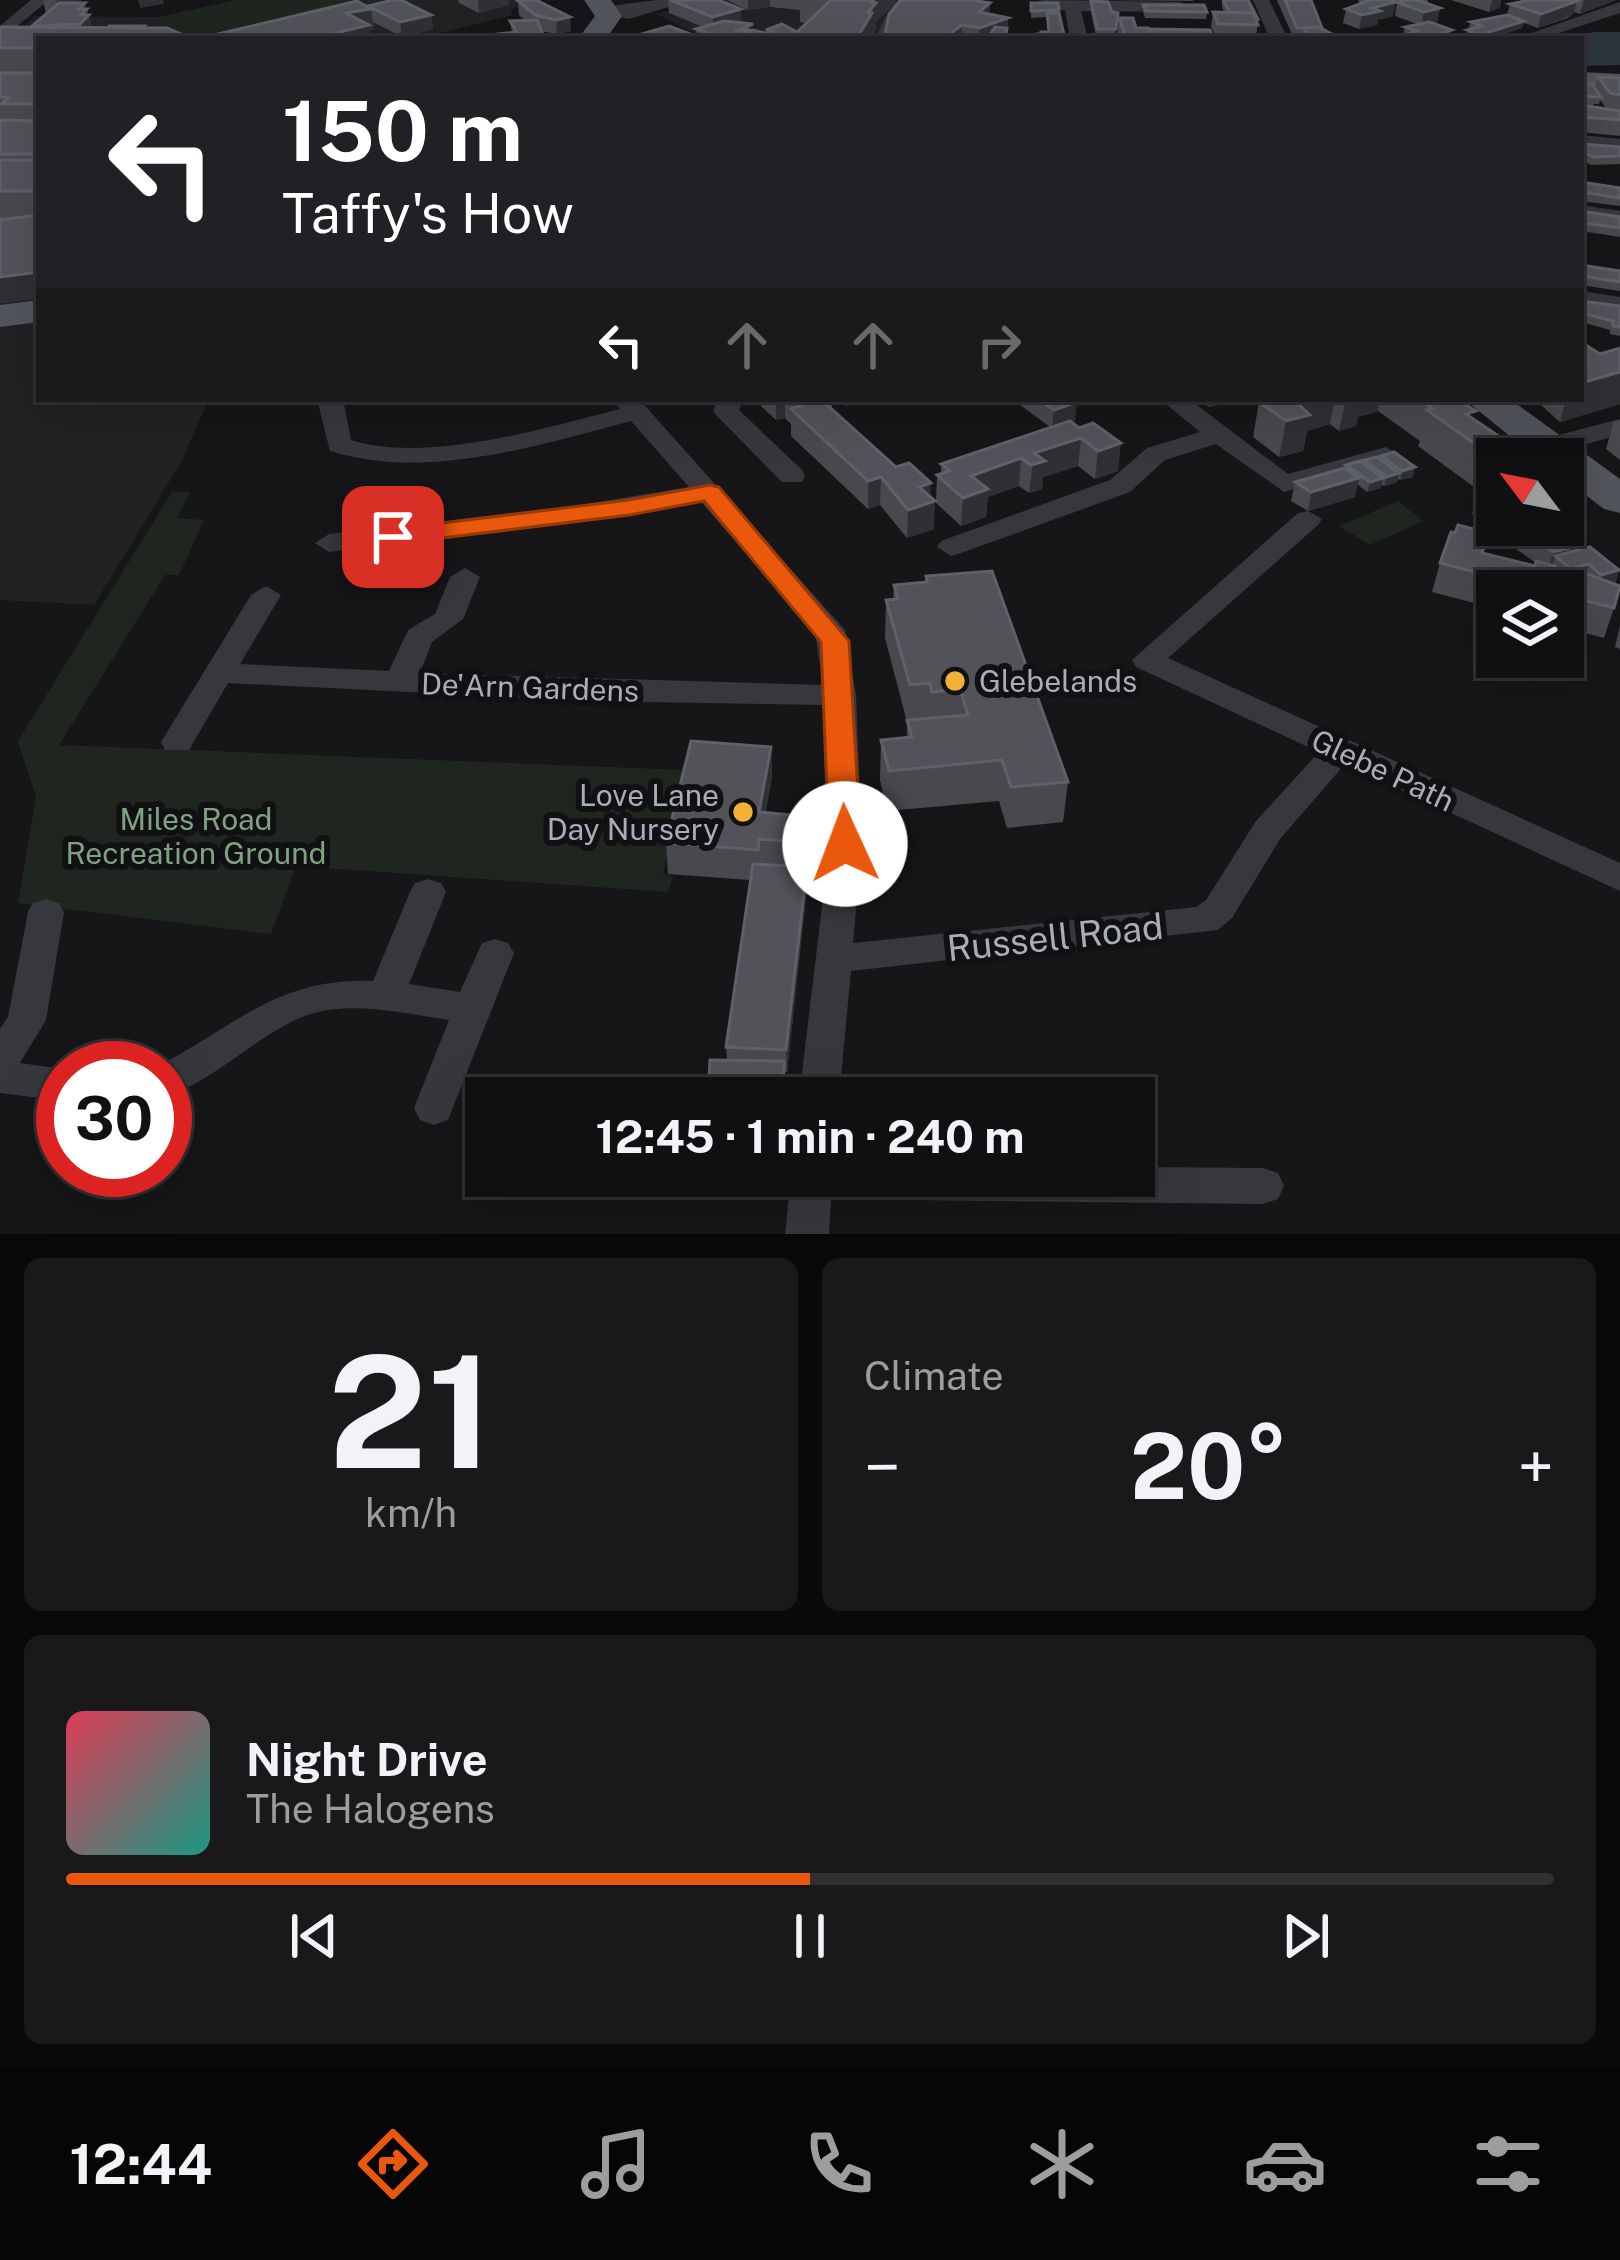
<!DOCTYPE html>
<meta charset="utf-8">
<style>
:root{--surface:#101012;--page:#19191b;--text:#f1f3f6;--muted:#9c9d9f;--line:#303032;--accent:#ea580c}
body{margin:0;font-family:"Public Sans",sans-serif;background:var(--page);color:var(--text);height:100vh;display:flex;flex-direction:column;font-size:45px;white-space:nowrap}
*{box-sizing:border-box;margin:0}
p{font-size:39px;color:var(--muted)}
.icon{flex:none;width:66px;height:66px;fill:none;stroke:currentColor;stroke-width:2;stroke-linecap:round;stroke-linejoin:round}
.map{position:relative;height:1234px;overflow:hidden}
.drawer{display:flex;flex-direction:column;gap:24px;padding:24px;background:#09090a;flex:1}
.drawer>*{flex:none}
.guide{position:absolute;left:36px;top:36px;width:1548px;height:366px;border-radius:0px;box-shadow:0 12px 48px #0002,0 0 0 3px var(--line);background:#202124;color:#fff;overflow:hidden}
.needle{width:78px;rotate:302deg}
.controls{position:absolute;left:1476px;top:438px;display:grid;gap:24px}
.controls a{display:grid;place-items:center;width:108px;height:108px;border-radius:0px;background:var(--surface);box-shadow:0 12px 48px #0002,0 0 0 3px var(--line);font-size:60px}
.speed{position:absolute;left:36px;top:1041px;display:flex;gap:24px;font-size:60px;font-weight:700;text-align:center}
.speed>*{display:grid;place-content:center;width:156px;height:156px;border-radius:50%;background:var(--surface);box-shadow:0 12px 48px #0002,0 0 0 3px var(--line);line-height:1}
.speed .limit{border:18px solid #d22;background:#fff;color:#111}
.pin{position:absolute;display:grid;place-items:center;width:102px;height:102px;color:#fff;margin:-51px;border-radius:24px;box-shadow:0 6px 18px #0006}
.me{position:absolute;width:132px;margin:-66px;rotate:358deg;stroke-linejoin:round;filter:drop-shadow(0 0 9px #0008)}
.turn{display:flex;align-items:center;gap:42px;height:252px;padding:0 48px;font-size:54px}
.turn .icon{width:156px;height:156px;stroke-width:2.5}
.turn b{display:block;font-size:84px;line-height:102px}
.lanes{display:flex;align-items:center;height:114px;padding:0 48px;background:#0003;justify-content:center;gap:60px;direction:ltr}
.lanes .off{opacity:.35}
.big{font-size:90px;font-weight:700;line-height:1.1}
.drawer .widget{flex:1;display:flex;flex-direction:column;justify-content:center;gap:18px;min-width:0;padding:0 42px;border-radius:18px;background:var(--page)}
.drawer .dial{align-items:center;gap:0}
.dial b{font-size:156px;line-height:1}
.song{display:flex;align-items:center;gap:36px}
.cover{width:144px;height:144px;border-radius:18px;background:linear-gradient(135deg,hsl(350 70% 55%),hsl(170 70% 35%))}
.played{height:12px;border-radius:6px;background:linear-gradient(90deg,var(--accent) 50%,var(--line) 50%)}
.keys{display:flex;justify-content:space-around;direction:ltr}
.heat{display:flex;justify-content:space-between;align-items:center;font-size:66px;direction:ltr}
.drawer .tiles{flex:1;display:grid;gap:24px;grid-template-columns:1fr 1fr}
.widget:last-child{grid-column:span 2}
.trip{position:absolute;left:465px;top:1077px;width:690px;height:120px;border-radius:0px;background:var(--surface);box-shadow:0 12px 48px #0002,0 0 0 3px var(--line);font-weight:700;line-height:120px;text-align:center}
.menu{display:flex;height:192px;justify-content:space-around;align-items:center;background:#060607;color:var(--muted)}
.menu .icon{width:84px;height:84px}
.menu .active{color:var(--accent)}
.menu b{font-size:54px;color:var(--text)}
.map>svg:first-child{display:block}
</style>
<div class="map">
<svg width="1620" height="1234" viewBox="0 0 1620 1234">
<rect width="100%" height="100%" fill="#161618"/>
<g fill="#222225">
<path d="M236,0H539L511,9L512,15L416,39H39V399H209L181,462L94,605L0,600V48L35,16L160,17Z"/>
<path d="M701,0H905L883,19L876,39H705L657,14Z"/>
</g>
<g fill="#1e261f">
<path d="M236,0H415L419,2L266,39H165L160,17Z"/>
<path d="M172,492H190L177,518L204,520L179,575H165L59,745L686,770L663,874L673,876L668,892L296,866L271,934L18,903L36,797L18,741Z"/>
<path d="M1398,501L1423,521L1370,545L1339,526Z"/>
</g>
<path fill="#2c353c" d="M1594,32H1620V65L1581,66V39H1563Z"/>
<g fill="none" stroke-linecap="round" stroke-linejoin="round">
<path fill="#37383d" fill-rule="evenodd" d="M908,0H921L894,22L887,39H875L885,17Z"/>
<g fill="#37383d" fill-rule="evenodd">
<path d="M31,0H49L0,40V26Z"/>
<path d="M1044,0L1181,2L1189,7L1181,12L1081,11L1088,39H1070L1065,10L1038,9V1Z"/>
<path d="M1253,0H1269L1288,39H1270Z"/>
<path d="M1620,2V13L1541,39H1515Z"/>
<path d="M1581,135L1620,139V151L1581,147Z"/>
<path d="M1581,205L1620,211V223L1581,217Z"/>
<path d="M1581,291L1620,297V311L1581,305Z"/>
<path d="M317,399H343L351,440C426,464 545,428 620,409L612,399H639L845,630L856,695L862,845L853,943L1196,907L1206,900L1256,821L1319,752L1136,667L1132,660L1298,513L1308,511L1322,519L1318,525L1168,658L1620,863V891L1345,764L1280,839L1232,918L1218,930L851,971L839,1098H799L829,848L824,705L591,701L228,683L189,750H165L161,742L251,595L266,586L281,595L240,664L389,671L408,630L435,614L450,577L465,568L480,577L463,619L432,642L420,673L823,685L815,632L701,502L550,526L329,552L315,543L329,534L550,510L689,487L631,421C536,446 426,481 330,451Z"/>
<path d="M718,399H744L739,410L802,470L805,476L802,482H782L717,416L713,411Z"/>
<path d="M1160,399H1189L1288,474L1386,447L1399,455L1395,461L1284,492L1216,444L1165,460L1130,492L961,553L951,556L937,547L941,541L1110,480L1147,448L1200,432Z"/>
<path d="M1620,419V435L1549,454L1536,446L1540,440Z"/>
<path d="M428,879L441,883L446,892L409,984L460,992L482,943L495,939L508,943L514,953L448,1120L434,1125L420,1120L414,1108L449,1020C403,1013 346,999 302,1017C253,1038 216,1080 165,1097V1068H154C234,1028 276,977 373,981L410,892L415,883Z"/>
<path d="M46,899L59,903L64,912L46,1020L20,1063L63,1069V1101L0,1093V1029L8,1017L28,912L33,903Z"/>
<path d="M1134,1167L1263,1168L1278,1173L1284,1186L1278,1199L1263,1204L831,1199L829,1234H785L791,1176H1134Z"/>
</g>
<path fill="#37383d" fill-rule="evenodd" d="M657,0H691L629,19L599,12L609,6Z"/>
<g fill="#53555c" fill-rule="evenodd">
<path d="M584,0H611L622,16L606,39H578L595,16Z"/>
<path d="M1581,72L1620,74V92L1581,90Z"/>
<path d="M39,300V322L0,327V305Z"/>
<path d="M1464,399H1510L1620,479V513L1604,509L1563,478V459H1538Z"/>
</g>
</g>
<g fill="#47494d">
<path d="M43,0H81L77,3H85L92,28L145,26L39,39V298L0,303V27H33L46,14Z"/>
<path d="M458,0H509V5L479,13L459,3Z"/>
<path d="M536,0L571,31L557,34L541,31L512,32L510,21H526L519,15L518,1Z"/>
<path d="M668,0L741,9V23L753,30L766,33V30L797,32L807,23L800,22V10L770,7L748,10L727,0H900L876,21V30L872,35L871,39H635V36H696V29L703,27L669,13Z"/>
<path d="M1098,0H1193V1Z"/>
<path d="M1222,0L1258,19L1256,39L1216,38L1211,26L1213,12H1224L1222,6Z"/>
<path d="M1277,0H1311L1322,28L1341,39H1294Z"/>
<path d="M1358,0H1391L1393,16L1378,20L1377,25L1359,29L1343,23L1346,9L1360,4Z"/>
<path d="M1397,0H1428L1427,4L1440,8L1437,22L1433,23L1450,39H1402L1405,27L1417,24L1395,16L1397,2L1400,1Z"/>
<path d="M1451,0H1501L1500,8L1489,12Z"/>
<path d="M1530,0H1616L1580,14L1574,12L1568,18L1538,28L1524,23L1522,28L1489,39L1465,37L1471,22L1507,15L1510,4Z"/>
<path d="M1091,1L1112,12L1118,13L1115,36H1096L1090,8Z"/>
<path d="M1031,3H1058L1065,39H1037V34L1048,32L1047,17L1031,18Z"/>
<path d="M1143,5L1207,12L1206,19L1145,18L1143,12Z"/>
<path d="M368,7L431,15L433,29L402,37L373,22L374,30H370L371,39H197Z"/>
<path d="M889,14H989L1008,18L1007,36L1027,39H885Z"/>
<path d="M1119,18L1136,28L1213,37V39H1094L1117,37Z"/>
<path d="M1598,77L1620,79V110L1606,108L1600,100L1599,104H1593L1594,107L1620,111V136L1581,132V84L1595,88Z"/>
<path d="M1582,144L1620,147V164L1591,165L1581,160Z"/>
<path d="M1581,182L1620,188V206L1581,201Z"/>
<path d="M1581,211L1620,217V237L1581,231Z"/>
<path d="M1581,265L1620,271V291L1581,285Z"/>
<path d="M1581,301L1620,306V336L1610,334V330L1585,323L1583,330H1581Z"/>
<path d="M1620,348V404L1560,422L1534,399H1581L1600,354Z"/>
<path d="M761,399H868L846,406L837,399L832,401V409L930,496L934,529L907,538L880,505L868,509L791,436V424L785,418L776,420L761,406Z"/>
<path d="M1012,399H1073L1075,421L1071,422L1118,471L1095,479L1078,466L1043,477L1042,489L1029,493L1019,486L988,497L986,517L961,526L936,503L937,475L941,474V464L1050,427Z"/>
<path d="M1198,399H1234L1233,401L1209,407Z"/>
<path d="M1263,399H1457L1474,420L1497,459V525H1509L1494,530L1472,514L1478,490L1418,446L1420,441L1378,411L1358,417L1356,426L1339,431L1330,424L1307,431L1303,451L1279,457L1253,437L1259,402Z"/>
<path d="M1620,420V460L1606,449L1614,421Z"/>
<path d="M1381,456L1413,477L1400,480L1398,479L1397,482L1384,486L1381,485V488L1367,492L1357,484L1355,497L1308,511L1291,501L1295,482L1346,469V465L1363,464L1364,460L1381,459Z"/>
<path d="M1510,525H1563L1576,533L1570,552L1619,570L1615,584L1614,608L1604,638L1563,627V591H1497V609L1432,592L1440,563L1489,533L1483,554L1535,565L1536,563L1505,541Z"/>
<path d="M926,576L1068,782L1063,822L1007,828L999,801L887,811L880,780L881,740L907,738V722L885,638L886,600L893,599L894,585L925,582Z"/>
<path d="M1620,626V649L1615,647Z"/>
<path d="M771,747L772,778L765,813L793,846L789,866L807,888L787,1072L727,1061L726,1047L750,880L668,874L666,843Z"/>
</g>
<g fill="#2f3033">
<path d="M58,0H81L59,15L56,1Z"/>
<path d="M138,0H163L164,4L140,8Z"/>
<path d="M478,0H509V5L479,13Z"/>
<path d="M748,0H770V7L748,10Z"/>
<path d="M873,0H900L876,21V30L872,35L871,39H854Z"/>
<path d="M1492,0H1501L1500,8L1489,12Z"/>
<path d="M1584,0H1616L1580,14Z"/>
<path d="M1577,1L1573,15L1538,28L1541,14Z"/>
<path d="M1396,2L1393,16L1378,20L1377,25L1359,29L1362,15L1372,8Z"/>
<path d="M85,3L92,29L83,39L79,9Z"/>
<path d="M990,3L989,24L1008,18L1007,39H979V12Z"/>
<path d="M1440,8L1437,22L1421,26L1424,12Z"/>
<path d="M371,9L374,30H370L371,39H311L346,13Z"/>
<path d="M741,9V23L713,31V17Z"/>
<path d="M431,15L433,29L402,37L400,22Z"/>
<path d="M570,17L571,31L557,34L556,20Z"/>
<path d="M1524,21L1522,28L1489,39H1479L1480,35Z"/>
<path d="M962,25L961,39H943Z"/>
<path d="M1452,30L1450,39H1423Z"/>
<path d="M39,272V298L0,303V277Z"/>
<path d="M1620,372V404L1560,422L1566,399H1581V383Z"/>
<path d="M776,399H785V418L776,420Z"/>
<path d="M846,399H868L846,406Z"/>
<path d="M1210,399H1234L1233,401L1209,407Z"/>
<path d="M1298,399H1335L1330,424L1307,431L1303,451L1279,457L1286,421L1294,400Z"/>
<path d="M1346,399H1380L1378,411L1358,417L1356,426L1339,431Z"/>
<path d="M1077,402L1075,421L1052,428L1054,410Z"/>
<path d="M1081,438L1078,466L1043,477L1042,489L1029,493L1034,453Z"/>
<path d="M1121,443L1118,471L1095,479L1098,451Z"/>
<path d="M1021,458L1019,486L988,497L986,517L961,526L963,498L971,476Z"/>
<path d="M1415,467L1413,477L1400,480L1402,471Z"/>
<path d="M1399,473L1397,482L1384,486L1386,477Z"/>
<path d="M881,477L880,505L868,509V481Z"/>
<path d="M1359,478L1355,497L1308,511L1311,492Z"/>
<path d="M1383,478L1381,488L1367,492L1370,482Z"/>
<path d="M931,483L930,503L935,501L934,529L907,538L908,510L919,487Z"/>
<path d="M1574,539L1566,565L1555,556L1550,571H1548L1553,552L1563,541Z"/>
<path d="M1589,564L1583,584L1564,588L1571,569Z"/>
<path d="M1619,570L1613,590L1595,594L1601,575Z"/>
<path d="M771,747L772,778L760,843L759,812Z"/>
<path d="M792,815L793,846L788,873V841Z"/>
<path d="M807,867V888L787,1072L786,1050Z"/>
</g>
<g fill="#525359" stroke="#5f6168" stroke-width="3">
<path d="M393,0H401L431,15L400,22L368,6Z"/>
<path d="M523,0H536L570,17L556,20L535,15L518,1Z"/>
<path d="M670,0H718L741,9L713,17Z"/>
<path d="M831,0H873L872,2L876,3L868,12L872,13L857,38L842,39L795,34Z"/>
<path d="M901,0H971L990,3L979,12L1008,18L980,28L962,25L943,39H910L885,34L889,14Z"/>
<path d="M1223,0H1248L1258,19H1256L1253,13L1230,12Z"/>
<path d="M1285,0H1311L1322,28H1297Z"/>
<path d="M1370,0H1391L1396,2L1372,8L1380,11L1362,15L1346,9Z"/>
<path d="M1406,0H1417L1440,8L1424,12L1397,2Z"/>
<path d="M1530,0H1573L1577,1L1541,14L1510,4Z"/>
<path d="M357,1L371,9L346,13L369,25L311,39H197Z"/>
<path d="M1091,1L1108,2L1112,12L1118,13L1116,29H1097Z"/>
<path d="M59,3H85L79,9H87L81,15H89L80,24L32,26Z"/>
<path d="M1031,3H1058L1059,10L1031,11Z"/>
<path d="M1143,5H1204L1207,12L1146,11Z"/>
<path d="M1213,12L1253,13L1258,25L1218,24Z"/>
<path d="M1047,13H1059L1065,39H1051L1048,34H1041V32H1049Z"/>
<path d="M1507,15L1524,21L1480,35L1467,30L1482,26L1471,22Z"/>
<path d="M1119,18H1133L1136,28H1148L1152,37L1163,39H1095V36L1126,37Z"/>
<path d="M537,20L545,39H450L517,32L510,21Z"/>
<path d="M724,21L753,24L735,31L751,30L737,37L738,39H723L696,29Z"/>
<path d="M1429,22L1452,30L1423,39H1413L1403,36L1417,31L1405,27Z"/>
<path d="M782,24L797,32L795,34H798L786,39H745L737,37L753,30L769,34L774,31L766,30Z"/>
<path d="M109,26H145L144,28H107Z"/>
<path d="M669,26L703,39H643L635,36Z"/>
<path d="M0,27L167,28L190,38L39,39V48H0Z"/>
<path d="M995,27L1007,28L1006,35L1027,36V39H987Z"/>
<path d="M1319,27L1341,39H1313L1303,28Z"/>
<path d="M1149,29L1210,30L1213,37L1151,36Z"/>
<path d="M1037,34H1048L1051,39H1039Z"/>
<path d="M0,73H39V104H1L8,98L0,97Z"/>
<path d="M1598,77L1619,78L1620,95L1610,93Z"/>
<path d="M1581,84H1592L1601,97L1581,96Z"/>
<path d="M1581,105L1620,111V120L1585,117Z"/>
<path d="M0,120L39,121V151L36,154H0Z"/>
<path d="M1582,144L1620,147V156L1593,157L1584,152Z"/>
<rect x="0" y="160" width="39" height="31"/>
<path d="M1581,182L1620,188V198L1581,192Z"/>
<path d="M1581,211L1620,217V228L1581,223Z"/>
<path d="M39,215V272L0,277V220Z"/>
<path d="M1581,265L1620,271V282L1581,276Z"/>
<path d="M1581,301L1620,306V327L1613,326V321L1585,314V321L1581,320Z"/>
<path d="M1581,342L1600,354L1620,348V372L1581,383Z"/>
<path d="M794,399H831L824,402L896,467L909,463L931,483L919,487L935,501L908,510L881,477L868,481L791,409L801,406Z"/>
<path d="M1038,399H1073L1077,402L1054,410Z"/>
<path d="M1269,399H1298L1294,400L1310,415L1286,421L1259,402Z"/>
<path d="M1419,399H1457L1476,411L1466,414L1532,459L1497,460L1427,410L1433,409Z"/>
<path d="M1070,421L1079,428L1093,423L1121,443L1098,451L1081,438L1034,453L1045,461L1031,465L1021,458L971,476L988,489L963,498L937,475L950,471L941,464Z"/>
<path d="M1394,452L1415,467L1402,471L1381,456Z"/>
<path d="M1377,457L1399,473L1386,477L1364,460Z"/>
<path d="M1360,461L1383,478L1370,482L1346,465Z"/>
<path d="M1345,468L1359,478L1311,492L1295,482Z"/>
<path d="M1497,472V487L1482,477Z"/>
<path d="M1563,524L1576,533L1574,539L1563,541L1571,548L1553,552L1516,525Z"/>
<path d="M1458,525L1489,533L1482,553L1535,566L1536,561L1555,566L1554,570L1583,577L1585,573L1620,586L1614,608L1563,595V591H1548L1440,563L1451,532L1455,533Z"/>
<path d="M1590,547L1619,570L1601,575L1589,564L1571,569L1555,556Z"/>
<path d="M992,571L1068,782L1011,787L1002,760L889,771L881,740L912,737L907,720L968,715L960,689L932,692L930,683L910,685L886,600L898,599L894,585L927,582L926,576Z"/>
<path d="M691,741L771,747L759,812L792,815L788,841L759,839L758,850L666,843Z"/>
<path d="M753,864L807,867L786,1050L726,1047Z"/>
<path d="M710,1060L784,1061L783,1098H708Z"/>
</g>
<path fill="#ea580c" stroke="#983908" stroke-width="3" d="M710,485L719,487L849,641L861,844L856,852H834L829,844L821,642L704,501L629,515L393,544L380,537L393,529L629,500Z"/>
<g fill="#f2b134" stroke="#111113" stroke-width="4.5">
<circle cx="955" cy="681" r="12"/>
<circle cx="743" cy="812" r="12"/>
</g>
<g text-anchor="middle" dominant-baseline="central" stroke-width="12" stroke-linejoin="round" paint-order="stroke">
<g font-size="30" fill="#a8adb8" stroke="#111113" text-anchor="start">
<text x="979" y="681">Glebelands</text>
<text x="719" y="795" text-anchor="end">Love Lane<tspan x="719" dy="34">Day Nursery</tspan></text>
</g>
<g font-size="30" fill="#a8adb8" stroke="#111113">
<text transform="translate(530 687) rotate(2)">De'Arn Gardens</text>
<text transform="translate(1383 770) rotate(25)">Glebe Path</text>
</g>
<g font-size="30" fill="#7fa381" stroke="#111113">
<text x="196" y="819">Miles Road<tspan x="196" dy="34">Recreation Ground</tspan></text>
</g>
<g font-size="36" fill="#a8adb8" stroke="#111113">
<text transform="translate(1055 937) rotate(-6)">Russell Road</text>
</g>
</g>
</svg>
<div class="controls">
<a><svg class="needle" viewBox="-14 -14 28 28"><path d="M0-13l5 13h-10z" fill="#e53935"/><path d="M0 13l5-13h-10z" fill="#9c9d9f"/></svg></a>
<a><svg class="icon" aria-label="layers" viewBox="0 0 24 24"><path d="M12 4l9 5-9 5-9-5zM3 14l9 5 9-5"/></svg></a>
</div>
<div class="speed"><div class="limit">30</div></div>
<div class="pin" style="left:393px;top:537px;background:#d93025"><svg class="icon" aria-label="arrive" viewBox="0 0 24 24"><path d="M6 21V4h12l-3 4 3 4H6"/></svg></div>
<svg class="me" style="left:845px;top:844px" viewBox="-20 -20 40 40"><circle r="19" fill="#fff"/><path d="M0-13L10 11 0 6-10 11z" fill="#ea580c"/></svg>
<div class="trip">12:45 · 1 min · 240 m</div>
<div class="guide">
<div class="turn"><svg class="icon" aria-label="left" viewBox="0 0 24 24"><path d="M17 20v-9H6M10 6l-5 5 5 5"/></svg><div><b>150 m</b>Taffy's How</div></div>
<div class="lanes"><svg class="icon" aria-label="left" viewBox="0 0 24 24"><path d="M17 20v-9H6M10 6l-5 5 5 5"/></svg><svg class="icon off" aria-label="ahead" viewBox="0 0 24 24"><path d="M12 20V5M6 11l6-6 6 6"/></svg><svg class="icon off" aria-label="ahead" viewBox="0 0 24 24"><path d="M12 20V5M6 11l6-6 6 6"/></svg><svg class="icon off" aria-label="right" viewBox="0 0 24 24"><path d="M7 20v-9h11M14 6l5 5-5 5"/></svg></div>
</div>
</div>
<section class="drawer">
<div class="tiles">
<div class="widget dial"><b>21</b><p>km/h</p></div>
<div class="widget"><p>Climate</p>
<div class="heat"><a>−</a><b class="big">20°</b><a>+</a></div>
</div>
<div class="widget">
<div class="song"><i class="cover"></i><div><b>Night Drive</b><p>The Halogens</p></div></div>
<div class="played"></div>
<div class="keys"><svg class="icon" aria-label="previous" viewBox="0 0 24 24"><path d="M18 5L8 12l10 7zM5 5v14"/></svg><svg class="icon" aria-label="pause" viewBox="0 0 24 24"><path d="M8 5v14M16 5v14"/></svg><svg class="icon" aria-label="next" viewBox="0 0 24 24"><path d="M6 5l10 7-10 7zM19 5v14"/></svg></div>
</div>
</div>
</section>
<nav class="menu">
<b>12:44</b>
<svg class="icon active" aria-label="directions" viewBox="0 0 24 24"><path d="M12 3l9 9-9 9-9-9zM9 14v-3h6M13 9l2 2-2 2"/></svg>
<svg class="icon" aria-label="music" viewBox="0 0 24 24"><path d="M9 18V5l10-2v13"/><circle cx="6" cy="18" r="3"/><circle cx="16" cy="16" r="3"/></svg>
<svg class="icon" aria-label="phone" viewBox="0 0 24 24"><path d="M5 4h4l2 5-3 2q2 4 5 5l2-3 5 2v4C11 20 4 13 5 4z"/></svg>
<svg class="icon" aria-label="climate" viewBox="0 0 24 24"><path d="M12 3v18M4 7l16 10M4 17L20 7"/></svg>
<svg class="icon" aria-label="car" viewBox="0 0 24 24"><path d="M5 17H2v-5l4-1 3-4h7l3 4 3 1v5h-3M9 17h6M6 11h13"/><circle cx="7" cy="17" r="2"/><circle cx="17" cy="17" r="2"/></svg>
<svg class="icon" aria-label="filters" viewBox="0 0 24 24"><path d="M4 7h16M4 17h16"/><circle cx="9" cy="7" r="2"/><circle cx="15" cy="17" r="2"/></svg>
</nav>
